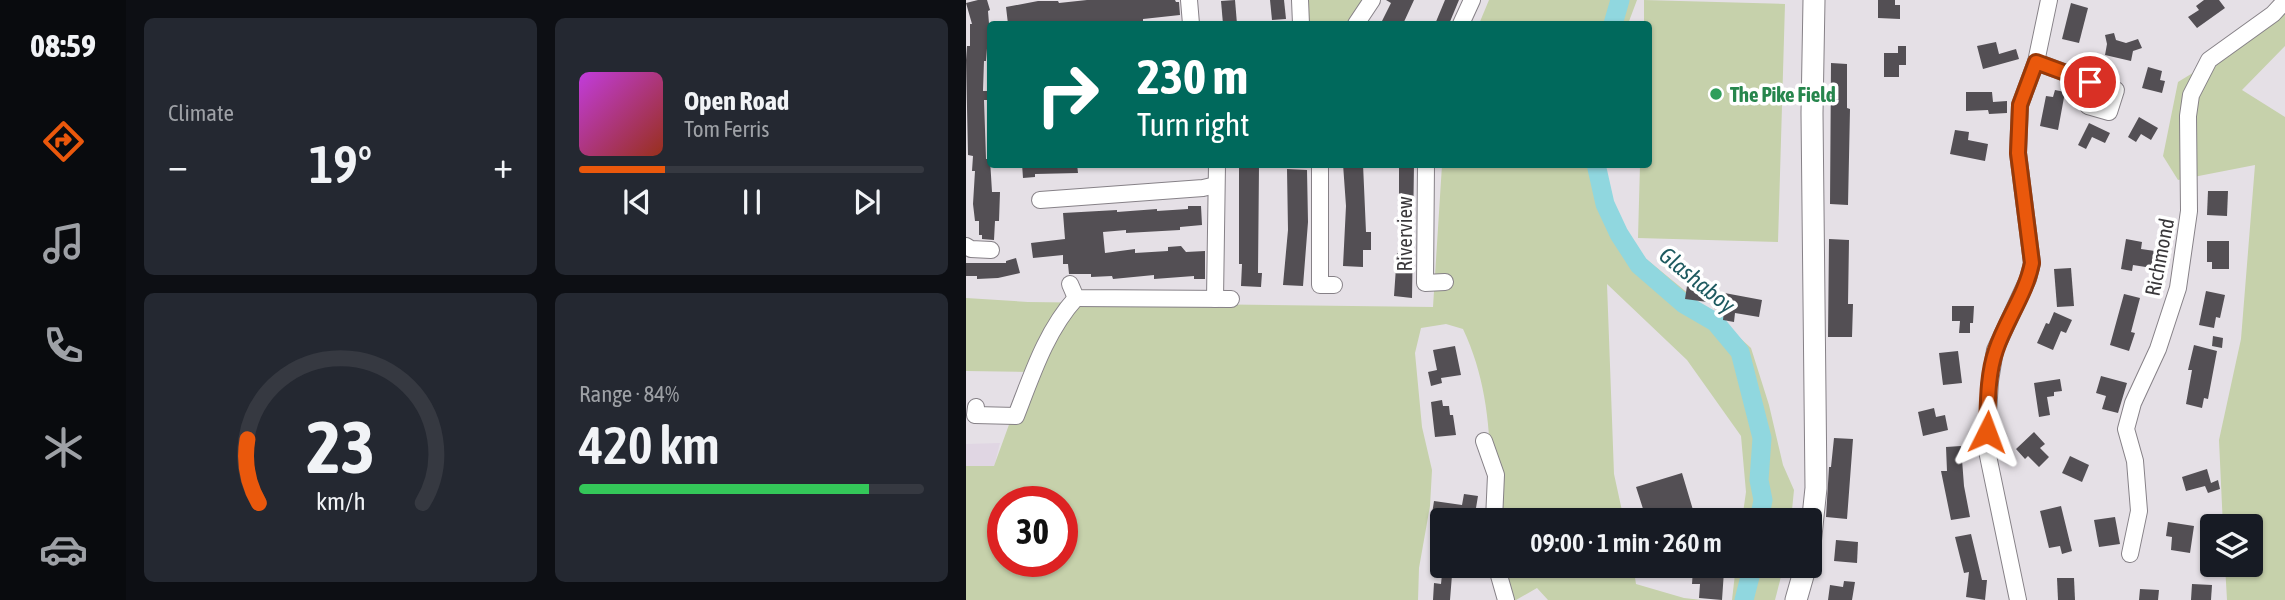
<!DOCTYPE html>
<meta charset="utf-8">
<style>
:root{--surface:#171b24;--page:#242831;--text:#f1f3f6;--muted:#9ea1a6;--line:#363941;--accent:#ea580c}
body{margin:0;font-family:"Asap Condensed",sans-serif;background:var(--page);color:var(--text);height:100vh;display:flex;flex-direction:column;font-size:26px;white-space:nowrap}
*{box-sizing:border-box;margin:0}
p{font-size:23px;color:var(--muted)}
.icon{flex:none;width:38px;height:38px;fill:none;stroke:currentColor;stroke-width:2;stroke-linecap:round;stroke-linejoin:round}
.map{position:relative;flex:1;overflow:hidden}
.side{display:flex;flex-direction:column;gap:18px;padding:18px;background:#0d0f14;width:840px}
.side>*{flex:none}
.top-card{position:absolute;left:21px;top:21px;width:665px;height:147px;border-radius:7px;box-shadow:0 2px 5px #0004;background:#00695c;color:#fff;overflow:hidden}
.buttons{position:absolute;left:1234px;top:514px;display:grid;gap:14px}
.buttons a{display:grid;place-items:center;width:63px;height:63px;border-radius:7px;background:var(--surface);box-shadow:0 2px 5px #0004;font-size:35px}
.speed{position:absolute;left:21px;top:486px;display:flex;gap:14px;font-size:35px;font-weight:700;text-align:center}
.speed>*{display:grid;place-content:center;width:91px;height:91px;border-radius:50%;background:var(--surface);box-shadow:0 2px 5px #0004;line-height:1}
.speed .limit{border:10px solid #d22;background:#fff;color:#111}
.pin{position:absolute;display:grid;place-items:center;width:60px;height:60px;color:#fff;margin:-30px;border:4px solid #fff;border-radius:50%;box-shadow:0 2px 7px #0007}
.me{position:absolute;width:77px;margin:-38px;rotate:3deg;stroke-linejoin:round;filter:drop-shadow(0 0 5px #0008)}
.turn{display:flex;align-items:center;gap:24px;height:147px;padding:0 35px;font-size:32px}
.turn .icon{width:91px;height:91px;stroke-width:2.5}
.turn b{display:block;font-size:49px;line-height:60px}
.big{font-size:52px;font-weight:600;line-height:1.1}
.side .card{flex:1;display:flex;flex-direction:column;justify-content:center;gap:10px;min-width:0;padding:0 24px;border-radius:10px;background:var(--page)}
.side .dial{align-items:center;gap:0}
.dial svg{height:182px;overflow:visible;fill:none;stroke:var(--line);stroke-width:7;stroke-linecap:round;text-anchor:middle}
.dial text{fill:var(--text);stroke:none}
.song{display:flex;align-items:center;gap:21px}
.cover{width:84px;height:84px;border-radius:10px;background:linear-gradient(135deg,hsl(290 70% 55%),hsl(10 70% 35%))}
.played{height:7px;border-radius:4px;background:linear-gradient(90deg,var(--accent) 25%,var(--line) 25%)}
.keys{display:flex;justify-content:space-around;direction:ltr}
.heat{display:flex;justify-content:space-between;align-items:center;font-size:38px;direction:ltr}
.charge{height:10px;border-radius:5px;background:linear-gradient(90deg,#34c759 84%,var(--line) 0)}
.side .tiles{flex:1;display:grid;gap:18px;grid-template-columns:repeat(2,1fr)}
.trip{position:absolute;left:464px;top:508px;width:392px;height:70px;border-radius:7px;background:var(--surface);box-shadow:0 2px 5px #0004;font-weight:600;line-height:70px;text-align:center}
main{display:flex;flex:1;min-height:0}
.tabs{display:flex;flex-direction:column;width:126px;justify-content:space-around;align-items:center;background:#090b0e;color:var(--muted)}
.tabs .icon{width:49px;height:49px}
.tabs .active{color:var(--accent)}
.tabs b{font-size:32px;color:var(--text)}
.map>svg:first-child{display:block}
</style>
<main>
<nav class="tabs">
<b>08:59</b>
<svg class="icon active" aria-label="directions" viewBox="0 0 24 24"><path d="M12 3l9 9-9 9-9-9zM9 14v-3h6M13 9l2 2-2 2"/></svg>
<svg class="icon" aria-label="music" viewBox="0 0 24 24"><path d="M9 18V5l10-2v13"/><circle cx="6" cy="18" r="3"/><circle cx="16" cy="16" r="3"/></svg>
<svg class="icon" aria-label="phone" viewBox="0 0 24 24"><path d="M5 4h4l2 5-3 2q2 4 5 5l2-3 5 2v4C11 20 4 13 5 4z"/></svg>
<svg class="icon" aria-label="climate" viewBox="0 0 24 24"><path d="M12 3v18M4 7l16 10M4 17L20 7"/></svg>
<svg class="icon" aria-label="car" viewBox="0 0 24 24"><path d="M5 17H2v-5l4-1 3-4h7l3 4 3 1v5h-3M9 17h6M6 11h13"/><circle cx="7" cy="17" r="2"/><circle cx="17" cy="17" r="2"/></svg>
</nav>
<section class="side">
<div class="tiles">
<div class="card"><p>Climate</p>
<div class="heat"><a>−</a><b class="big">19°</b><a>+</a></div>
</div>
<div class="card">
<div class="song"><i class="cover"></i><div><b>Open Road</b><p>Tom Ferris</p></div></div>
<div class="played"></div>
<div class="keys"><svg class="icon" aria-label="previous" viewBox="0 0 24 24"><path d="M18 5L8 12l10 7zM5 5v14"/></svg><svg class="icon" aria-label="pause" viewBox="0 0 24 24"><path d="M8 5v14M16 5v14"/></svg><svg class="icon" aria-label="next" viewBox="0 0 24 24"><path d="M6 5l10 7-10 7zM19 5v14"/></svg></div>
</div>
<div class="card dial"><svg viewBox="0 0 100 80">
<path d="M14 69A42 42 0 1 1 86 69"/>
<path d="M14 69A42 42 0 0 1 9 41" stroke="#ea580c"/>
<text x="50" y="56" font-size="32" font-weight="700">23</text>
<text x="50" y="72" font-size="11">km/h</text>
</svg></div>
<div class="card"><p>Range · 84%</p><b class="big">420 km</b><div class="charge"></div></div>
</div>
</section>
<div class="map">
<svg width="1319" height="600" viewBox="0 0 1319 600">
<rect width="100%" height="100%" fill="#e5e0e6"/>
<path fill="#e0d6e3" d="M34,443L28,467L0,466V444Z"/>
<g fill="#c6d1ab" fill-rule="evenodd">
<path d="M335,0H401L391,24H336Z"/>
<path d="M523,0H671L662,24H513Z"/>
<path d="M678,0L819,4L812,242L672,238L674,165L682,164V24H678Z"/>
<path d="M1319,4V46L1276,90L1319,117V600H1261L1259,565H1284V527H1257L1253,440L1275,339L1289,165L1212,180L1197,156L1212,82L1248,60Z"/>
<path d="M476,165H638L637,175L650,215L668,249L751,317L785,348L803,405L817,465L828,490L825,520H776L780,492L775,436L721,360L641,284L648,474L658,520H522C527,455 525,388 497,329L480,324L455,328L449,353L456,427L466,470L464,506L453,568L452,600H0V466H28L62,372L0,371V298L62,302L467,307ZM37,502H96V562H37Z"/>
<path d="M524,565H667L670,584L718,598L736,600H582L571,588L550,600H545Z"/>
<path d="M770,565H818L809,600H766Z"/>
</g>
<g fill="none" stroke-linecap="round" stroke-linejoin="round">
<g stroke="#90d7df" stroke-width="19">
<path d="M647,24L654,0"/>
<path d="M630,164L639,204L653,234L673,265L718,304L749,322L774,352L796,438L793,480L797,500L793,520"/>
<path d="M778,600L787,565"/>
</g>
</g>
<g fill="#534f54">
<path d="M12,0H21L24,10L22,11L24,36H22L20,61H18L17,91H24V100H18L20,159H24L26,192H34L33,221H29L28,240L16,239V235H13V221H9L7,204L9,171H6L7,156L2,155L0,60L1,46H4V24H6L0,3Z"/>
<path d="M121,0H209L210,2H213L214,15L177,19V24H129V21L98,23V21L79,22L80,24H42L40,7L72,1H92L93,3Z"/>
<path d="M269,0L271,24H257L255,1Z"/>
<path d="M304,0H318L320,19L306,20Z"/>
<path d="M420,0H448L437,24H425L416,21L425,3Z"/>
<path d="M479,0H493L483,24H469Z"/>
<path d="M912,0H929V5H934V19L912,18Z"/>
<path d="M1238,0H1253L1259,8L1231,28L1222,17L1233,10L1230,6Z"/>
<path d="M1105,3L1122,8L1113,43L1096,39Z"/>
<path d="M1148,33L1150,40L1160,43L1172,39L1176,48L1167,51L1165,61L1139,55L1141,44L1139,35Z"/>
<path d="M1030,42L1033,54L1050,49L1053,59L1017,69L1011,46Z"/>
<path d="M932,46H940V65H933V77H918V53H932Z"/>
<path d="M865,63L881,64V108L884,109L882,205L864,204Z"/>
<path d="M1182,67L1196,71L1194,80L1199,81L1196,93L1176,88Z"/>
<path d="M1089,90L1099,92L1092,130L1074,126L1080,96L1087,97Z"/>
<path d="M1000,92H1026L1027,102L1041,101V113L1023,114L1022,110L1000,111Z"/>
<path d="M1173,117L1192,128L1185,140L1175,134L1170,142L1162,137Z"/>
<path d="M1123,123L1144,133L1139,143L1126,137L1120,149L1112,145Z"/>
<path d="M989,130L1003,132L1002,140L1022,144L1019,161L984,154Z"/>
<path d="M56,164H111L112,173L69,174V177L57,178Z"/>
<path d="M377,164H397L400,232H405V250H397V267L377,266L380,206Z"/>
<path d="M433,164H448L446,298L428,296L431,253H433Z"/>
<path d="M273,165L293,166L292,273H296L295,287L275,286L276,264H273Z"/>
<path d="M321,169L341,170L342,222L337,286L317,285L322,230Z"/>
<path d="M1242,191H1262L1261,216L1241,215Z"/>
<path d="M222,206H235L236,225L214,227V230L160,233V230L137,232L139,253L169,249V253L202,251V247L215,246L220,252L239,251V279H228V276L188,279V275L147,279L146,276L125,277V274H103L102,264H97V255L67,258L65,243L99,239L97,213L151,210V212L191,209V211L222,209Z"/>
<path d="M863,239L883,240L882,304H887L886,337H862Z"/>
<path d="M1160,239L1176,242L1175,249L1189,251L1186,268L1167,265L1166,271L1155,269Z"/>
<path d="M1241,241H1263V269H1246V262H1241Z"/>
<path d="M50,258L54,273L32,278L11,279V276H0V263H40V261Z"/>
<path d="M1105,268L1108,306L1091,307L1088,269Z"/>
<path d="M721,286L796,300L793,317L769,313L768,322L757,320L758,310L748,309L749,303L719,299Z"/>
<path d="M1240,291L1259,295L1254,318L1250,317L1248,328L1233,325Z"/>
<path d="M1158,294L1174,298L1165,332L1169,333L1163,351L1144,345Z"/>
<path d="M986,306H1008L1007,323H1004V333H993L994,321H986Z"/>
<path d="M1088,312L1106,320L1100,333L1095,331L1087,350L1071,343L1080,323L1083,324Z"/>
<path d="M1247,336L1257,338L1256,348L1246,346Z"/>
<path d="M1228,345L1251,351L1242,399L1238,398L1236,408L1220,404L1226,370H1222Z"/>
<path d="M489,346L495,375L475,378L476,383L465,386L462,372L471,370L467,350Z"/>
<path d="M992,351L996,383L977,385L973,353Z"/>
<path d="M1135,376L1161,383L1152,413L1136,409L1140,396L1130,393Z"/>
<path d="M1094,379L1096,391L1088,392V396L1081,397L1084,415L1073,417L1068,383Z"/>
<path d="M476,400L477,406H483L484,415H487L490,435L469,437L465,402Z"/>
<path d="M968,408L970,417L979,415L982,430L957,436L952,412Z"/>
<path d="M1068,432L1079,444L1074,448L1083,457L1073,467L1062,456L1059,459L1050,449Z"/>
<path d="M868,438L887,439L881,519L860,517L863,467H865Z"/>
<path d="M995,446L998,486L1004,517L985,520L975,471H981L980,447Z"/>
<path d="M1104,456L1123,465L1116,482L1096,473Z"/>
<path d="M1241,469L1245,483L1252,480L1254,489L1242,493L1239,486L1220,491L1216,477Z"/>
<path d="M716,473L730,520H698L695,510L679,515L670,487Z"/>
<path d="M498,494L512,496L508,520H476V529L464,527L468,501L496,505Z"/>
<path d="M1095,506L1106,551L1096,554L1094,546L1083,548L1074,511Z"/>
<path d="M1149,517L1154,544L1133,547L1128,520Z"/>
<path d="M1202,522L1228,526L1224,553L1205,550L1206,537L1200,536Z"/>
<path d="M1005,534L1016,580H1021L1019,600L1000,597L1003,572L998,573L989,537Z"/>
<path d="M870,540L892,542L891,563L868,561Z"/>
<path d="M727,569L758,571L756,600L733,598L734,584H726Z"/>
<path d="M476,574L486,575L484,600H467L468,583L475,584Z"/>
<path d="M1091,578H1108L1109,600H1092Z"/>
<path d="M878,581L889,582L886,600H862L864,585L877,587Z"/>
<path d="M1226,584L1246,585L1245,600H1225Z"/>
<path d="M1174,589L1193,590L1192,600H1173Z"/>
</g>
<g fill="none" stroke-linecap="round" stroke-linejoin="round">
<g stroke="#868187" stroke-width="18">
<g id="minor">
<path d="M223,0L225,24"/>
<path d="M334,0L335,24"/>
<path d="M390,24L406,0"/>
<path d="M495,24L506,0"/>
<path d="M1070,62L1130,84"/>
<path d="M1130,84L1150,90L1143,112L1122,106Z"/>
<path d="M354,164V285H368"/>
<path d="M460,164L459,283L479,282"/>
<path d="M74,200L237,188L250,185"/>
<path d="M0,246L5,249L25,250"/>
<path d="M104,284L110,298L265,299"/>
<path d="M249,299L251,164"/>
<path d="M10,407L9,415L50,416C66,375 80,331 110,298"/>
<path d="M518,441L530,475L528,520"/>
<path d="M1164,554L1173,511L1169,461L1160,429L1167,403L1192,349L1212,288L1223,211L1222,116L1225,95L1243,60L1307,14L1319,1"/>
<path d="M530,565L540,600"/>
<path d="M1052,600L1020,446L1024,381L1029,350L1062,279L1066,263L1052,153L1054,105L1070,62L1083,0"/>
</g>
</g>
<g stroke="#868187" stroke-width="23">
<g id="major">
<path d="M844,545L850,488L846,113L848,0"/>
<path d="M830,600L840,565"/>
</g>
</g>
<use href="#minor" stroke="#fff" stroke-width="16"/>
<use href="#major" stroke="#fff" stroke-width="21"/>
</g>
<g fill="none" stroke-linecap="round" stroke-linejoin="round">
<g stroke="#983908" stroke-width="18">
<path id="route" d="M1021,432C1022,405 1021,376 1030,350C1040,320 1060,294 1066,263L1052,153L1054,105L1070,62L1124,82"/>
</g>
<use href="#route" stroke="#ea580c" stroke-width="12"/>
</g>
<circle fill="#2e9e5b" stroke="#fff" stroke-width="2.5" cx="750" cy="94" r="7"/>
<g text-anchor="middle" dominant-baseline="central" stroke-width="7" stroke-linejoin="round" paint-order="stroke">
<g font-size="21" font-weight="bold" fill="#27864d" stroke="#fff" text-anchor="start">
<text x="764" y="94">The Pike Field</text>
</g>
<g font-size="21" fill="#3a383b" stroke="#fff">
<text transform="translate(438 234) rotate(-90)">Riverview</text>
<text transform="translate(1193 257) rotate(-79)">Richmond</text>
</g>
<g font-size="23" font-style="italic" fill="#1e5a60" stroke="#fff">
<text transform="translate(731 280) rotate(39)">Glashaboy</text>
</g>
</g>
</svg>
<div class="buttons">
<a><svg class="icon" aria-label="layers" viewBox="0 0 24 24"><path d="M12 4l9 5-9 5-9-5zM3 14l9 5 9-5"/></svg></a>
</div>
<div class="speed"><div class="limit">30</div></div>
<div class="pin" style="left:1124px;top:82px;background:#d93025"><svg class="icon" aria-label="arrive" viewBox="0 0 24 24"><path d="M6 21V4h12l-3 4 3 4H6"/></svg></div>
<svg class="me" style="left:1021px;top:432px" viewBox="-20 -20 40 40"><path d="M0-17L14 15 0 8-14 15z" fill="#ea580c" stroke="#fff" stroke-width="4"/></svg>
<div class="trip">09:00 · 1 min · 260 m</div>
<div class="top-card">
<div class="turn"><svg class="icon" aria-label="right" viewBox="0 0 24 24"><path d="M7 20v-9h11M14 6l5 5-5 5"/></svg><div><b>230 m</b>Turn right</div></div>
</div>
</div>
</main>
